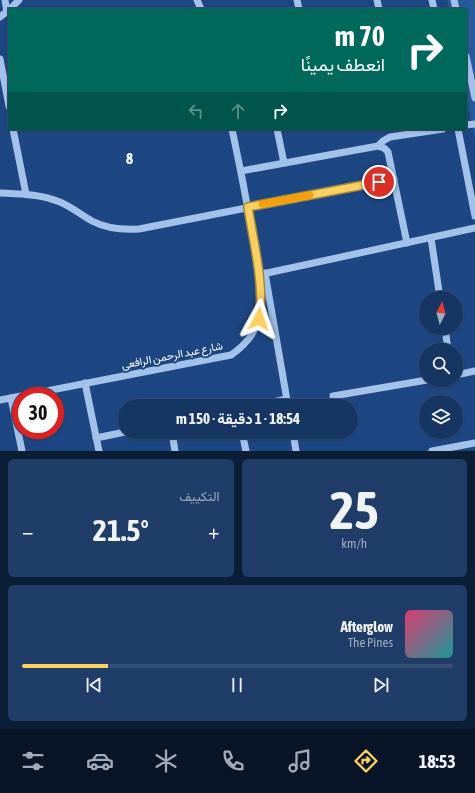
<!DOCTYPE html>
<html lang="ar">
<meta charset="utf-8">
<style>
:root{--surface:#163562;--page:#1f3d68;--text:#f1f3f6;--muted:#9eabbe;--line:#355077;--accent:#f9d061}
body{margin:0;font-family:"Asap Condensed",Vazirmatn,sans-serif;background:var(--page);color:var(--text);direction:rtl;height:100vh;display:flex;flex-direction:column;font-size:15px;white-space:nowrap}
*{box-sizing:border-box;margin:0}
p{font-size:13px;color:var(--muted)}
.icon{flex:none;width:22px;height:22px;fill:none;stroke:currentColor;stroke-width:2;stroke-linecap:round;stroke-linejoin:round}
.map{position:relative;height:451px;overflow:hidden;direction:ltr}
.drawer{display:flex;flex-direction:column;gap:8px;padding:8px;background:#0c1d36;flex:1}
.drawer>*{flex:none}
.top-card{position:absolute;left:8px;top:8px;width:459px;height:122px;border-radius:0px;box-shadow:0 1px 3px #0004,0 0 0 1px var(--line);direction:rtl;background:#00695c;color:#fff;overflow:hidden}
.needle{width:26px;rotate:6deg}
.buttons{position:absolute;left:419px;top:291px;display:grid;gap:8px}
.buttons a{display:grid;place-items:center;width:44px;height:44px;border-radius:50%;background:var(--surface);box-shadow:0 1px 3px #0004,0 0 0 1px var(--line);font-size:20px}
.speed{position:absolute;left:12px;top:387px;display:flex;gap:8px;font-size:20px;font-weight:700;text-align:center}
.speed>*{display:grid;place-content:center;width:52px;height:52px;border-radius:50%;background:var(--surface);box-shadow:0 1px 3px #0004,0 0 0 1px var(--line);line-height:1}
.speed .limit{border:6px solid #d22;background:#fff;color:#111}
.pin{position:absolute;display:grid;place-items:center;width:34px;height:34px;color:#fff;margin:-17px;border:2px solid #fff;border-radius:50%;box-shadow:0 1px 4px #0007}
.me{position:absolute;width:44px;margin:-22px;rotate:5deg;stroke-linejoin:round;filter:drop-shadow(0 0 3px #0008)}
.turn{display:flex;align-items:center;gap:14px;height:84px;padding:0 16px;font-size:18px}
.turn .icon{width:52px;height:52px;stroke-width:2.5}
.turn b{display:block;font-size:28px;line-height:34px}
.lanes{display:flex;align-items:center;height:38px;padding:0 16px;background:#0003;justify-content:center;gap:20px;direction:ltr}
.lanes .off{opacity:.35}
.big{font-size:30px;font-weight:700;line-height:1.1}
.drawer .card{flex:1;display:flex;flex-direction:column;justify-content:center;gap:6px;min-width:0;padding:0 14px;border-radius:6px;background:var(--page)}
.drawer .dial{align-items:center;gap:0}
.dial b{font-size:52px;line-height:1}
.song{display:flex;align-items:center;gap:12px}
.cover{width:48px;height:48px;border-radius:6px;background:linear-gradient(135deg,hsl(340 70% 55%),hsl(180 70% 35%))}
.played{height:4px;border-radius:2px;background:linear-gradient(90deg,var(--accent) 20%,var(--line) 20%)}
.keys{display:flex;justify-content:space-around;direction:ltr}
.heat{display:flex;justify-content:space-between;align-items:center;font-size:22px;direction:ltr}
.drawer .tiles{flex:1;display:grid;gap:8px;grid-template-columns:1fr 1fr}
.card:last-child{grid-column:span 2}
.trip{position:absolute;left:118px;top:399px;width:240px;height:40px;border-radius:20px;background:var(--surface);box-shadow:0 1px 3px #0004,0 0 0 1px var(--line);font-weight:700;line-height:40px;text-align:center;direction:rtl}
.tabs{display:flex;height:64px;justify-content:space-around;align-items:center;background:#091527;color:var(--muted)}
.tabs .icon{width:28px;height:28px}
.tabs .on{color:var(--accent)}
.tabs b{font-size:18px;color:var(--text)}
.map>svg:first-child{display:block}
</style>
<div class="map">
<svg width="475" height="451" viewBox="0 0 475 451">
<rect width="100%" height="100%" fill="#1d4782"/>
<path fill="#27599b" d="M447,0H475V140L466,95V9H449Z"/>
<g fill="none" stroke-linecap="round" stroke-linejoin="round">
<g stroke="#a3c2ea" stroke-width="7">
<path d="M5,0L7,12"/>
<path d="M197,0L201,9"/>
<path d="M297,0L299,9"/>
<path d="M377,0L379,9"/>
<path d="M432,0L434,9"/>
<path d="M454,0L456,9"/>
<path d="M10,9L19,0"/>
<path d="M0,17L9,10"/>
<path d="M466,56L475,98"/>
<path d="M0,59L9,106"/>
<path d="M466,125L475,124"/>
<path d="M13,129L26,194"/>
<path d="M277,129L284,163"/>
<path d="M458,129L475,216"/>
<path d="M378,146L384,148L388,152L407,243"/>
<path d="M241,171L378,146L383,141L390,137L443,129"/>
<path d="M0,193C21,194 40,194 60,202C72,207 81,215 92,221C107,229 122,230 139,229L394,179"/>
<path d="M431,238L440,298"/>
<path d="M265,273L288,406"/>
<path d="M258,275L475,228"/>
<path d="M445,328L448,350"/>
<path d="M456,375L475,371"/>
<path d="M85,383L99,451"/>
<path d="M333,396L427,380"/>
<path d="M11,398L22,451"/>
<path d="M0,400L231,355C244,346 254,335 259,320C265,300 259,276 256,256C249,213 241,171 232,129"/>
<path d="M254,406L287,399"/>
<path d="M172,432L175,451"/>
<path d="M242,432L246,451"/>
<path d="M293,432L296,451"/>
<path d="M96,438L125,432"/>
<path d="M432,451L475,443"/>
</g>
</g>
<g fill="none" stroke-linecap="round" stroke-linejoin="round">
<g stroke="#a2873f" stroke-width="10">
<path id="route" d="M259,319C265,286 253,240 248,207L379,182"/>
</g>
<use href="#route" stroke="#f9d061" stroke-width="7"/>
<path stroke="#f59e0b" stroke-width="7" d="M262,204L310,195"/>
</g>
<g text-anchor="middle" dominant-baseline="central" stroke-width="4" stroke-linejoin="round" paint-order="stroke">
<g font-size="11" fill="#fff" stroke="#1d4782">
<text transform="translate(172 355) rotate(-11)">شارع عبد الرحمن الرافعى</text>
</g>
<g font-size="15" font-weight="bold" letter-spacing="1" fill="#fff" stroke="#1d4782">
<text x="130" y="158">8</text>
</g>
</g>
</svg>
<div class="buttons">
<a><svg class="needle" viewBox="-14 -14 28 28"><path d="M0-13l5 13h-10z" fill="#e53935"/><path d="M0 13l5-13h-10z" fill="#9eabbe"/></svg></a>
<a><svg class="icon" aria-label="search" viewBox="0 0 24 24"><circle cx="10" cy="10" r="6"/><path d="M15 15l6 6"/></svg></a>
<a><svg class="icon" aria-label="layers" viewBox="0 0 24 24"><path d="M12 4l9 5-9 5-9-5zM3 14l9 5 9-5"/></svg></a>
</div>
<div class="speed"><div class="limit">30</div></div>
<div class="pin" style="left:379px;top:182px;background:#d93025"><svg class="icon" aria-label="arrive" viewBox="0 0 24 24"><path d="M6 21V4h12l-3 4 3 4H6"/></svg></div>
<svg class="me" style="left:259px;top:319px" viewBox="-20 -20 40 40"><path d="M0-17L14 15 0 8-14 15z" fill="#f9d061" stroke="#fff" stroke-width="4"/></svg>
<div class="trip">18:54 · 1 دقيقة · 150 m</div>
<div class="top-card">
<div class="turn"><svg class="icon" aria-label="right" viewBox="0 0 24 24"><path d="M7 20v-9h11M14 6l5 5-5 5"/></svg><div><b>70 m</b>انعطف يمينًا</div></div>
<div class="lanes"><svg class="icon off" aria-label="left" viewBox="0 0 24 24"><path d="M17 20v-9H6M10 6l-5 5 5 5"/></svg><svg class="icon off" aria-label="ahead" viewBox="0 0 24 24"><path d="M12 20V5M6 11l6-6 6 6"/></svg><svg class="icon" aria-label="right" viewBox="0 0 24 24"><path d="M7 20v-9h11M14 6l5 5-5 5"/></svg></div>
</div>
</div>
<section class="drawer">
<div class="tiles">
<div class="card dial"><b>25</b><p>km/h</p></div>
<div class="card"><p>التكييف</p>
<div class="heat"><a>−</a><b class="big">21.5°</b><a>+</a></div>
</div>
<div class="card">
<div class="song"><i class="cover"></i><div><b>Afterglow</b><p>The Pines</p></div></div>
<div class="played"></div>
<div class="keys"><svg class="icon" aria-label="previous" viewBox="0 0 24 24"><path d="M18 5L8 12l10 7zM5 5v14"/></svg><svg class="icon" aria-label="pause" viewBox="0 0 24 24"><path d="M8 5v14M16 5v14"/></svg><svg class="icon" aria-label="next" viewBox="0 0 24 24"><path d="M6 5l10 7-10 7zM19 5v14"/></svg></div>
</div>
</div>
</section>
<nav class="tabs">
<b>18:53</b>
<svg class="icon on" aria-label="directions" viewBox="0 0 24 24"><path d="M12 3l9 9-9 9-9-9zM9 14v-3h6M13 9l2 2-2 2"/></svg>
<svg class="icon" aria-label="music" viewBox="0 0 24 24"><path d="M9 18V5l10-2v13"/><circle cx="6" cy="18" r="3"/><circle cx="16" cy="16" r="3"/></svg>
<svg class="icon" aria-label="phone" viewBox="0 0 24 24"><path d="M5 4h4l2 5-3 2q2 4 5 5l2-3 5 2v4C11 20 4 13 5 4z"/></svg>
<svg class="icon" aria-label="climate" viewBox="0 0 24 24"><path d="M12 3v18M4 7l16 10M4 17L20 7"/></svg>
<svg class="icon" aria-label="car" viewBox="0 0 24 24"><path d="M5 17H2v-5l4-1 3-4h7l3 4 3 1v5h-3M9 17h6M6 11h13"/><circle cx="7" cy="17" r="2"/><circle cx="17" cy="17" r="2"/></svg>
<svg class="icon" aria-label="filters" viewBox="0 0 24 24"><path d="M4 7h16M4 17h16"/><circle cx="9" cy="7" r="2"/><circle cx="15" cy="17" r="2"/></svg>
</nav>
